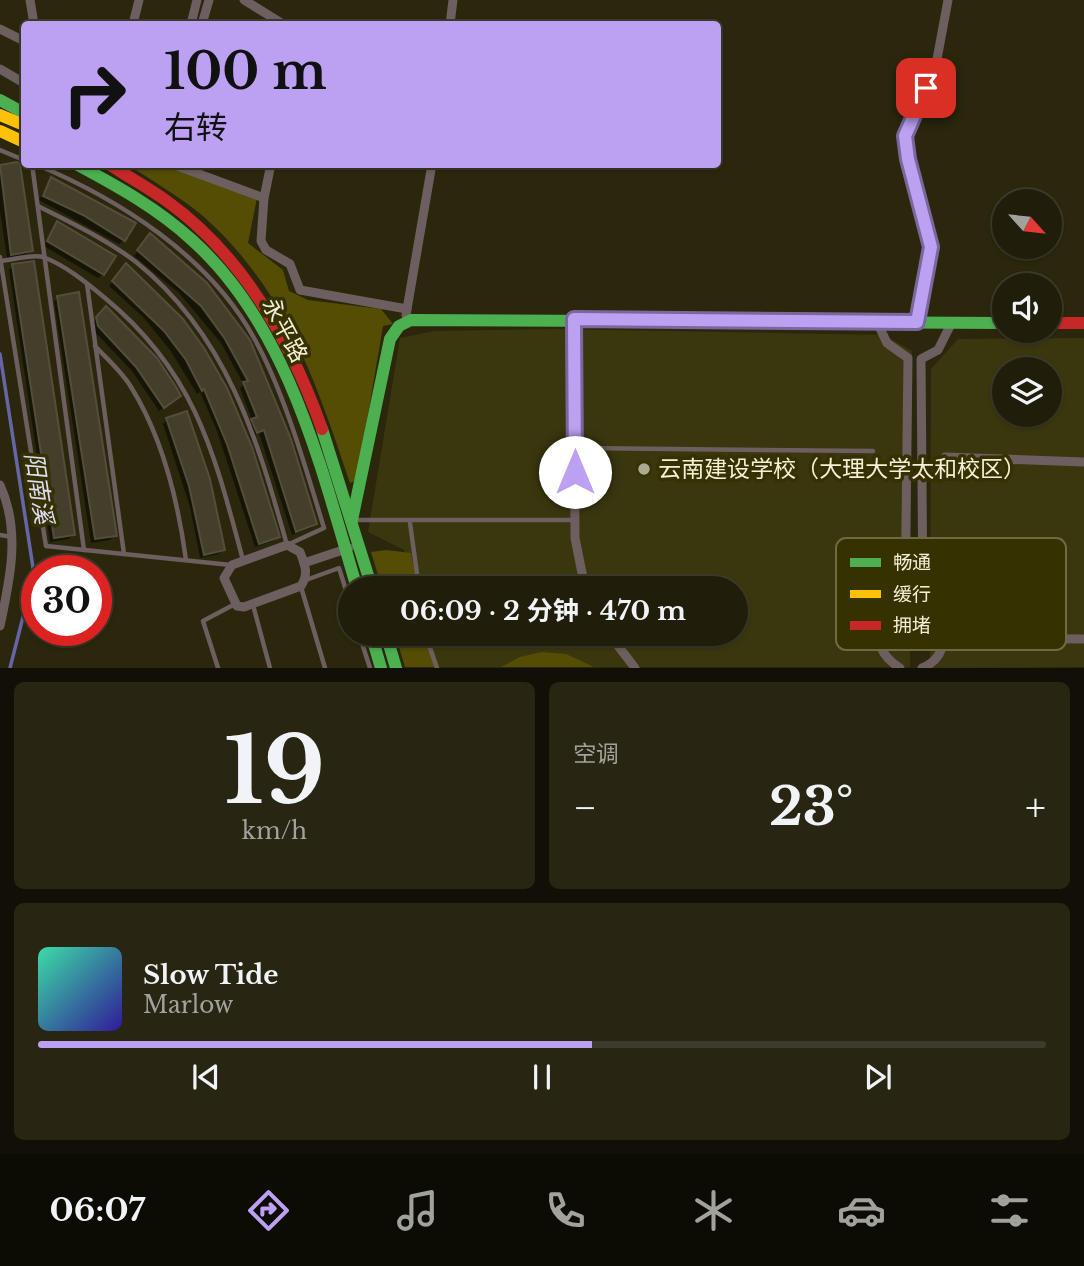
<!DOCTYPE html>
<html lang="zh">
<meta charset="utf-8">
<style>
:root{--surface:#201d0a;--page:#282613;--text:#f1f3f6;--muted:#a2a29c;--line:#3d3b2b;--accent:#bca0f2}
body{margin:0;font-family:"Libre Baskerville","Noto Sans SC",serif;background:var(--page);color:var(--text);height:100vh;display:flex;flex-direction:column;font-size:26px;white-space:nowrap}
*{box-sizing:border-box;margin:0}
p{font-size:23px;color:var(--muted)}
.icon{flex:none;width:38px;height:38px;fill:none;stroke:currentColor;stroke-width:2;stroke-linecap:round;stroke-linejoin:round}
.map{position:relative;height:668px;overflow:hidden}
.side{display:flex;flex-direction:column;gap:14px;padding:14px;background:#121006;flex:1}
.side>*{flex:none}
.guide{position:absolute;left:21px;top:21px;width:700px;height:147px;border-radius:7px;box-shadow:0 2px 5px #0004,0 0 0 2px var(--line);background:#bca0f2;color:#111;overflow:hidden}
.needle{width:46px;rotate:117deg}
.tools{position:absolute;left:992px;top:189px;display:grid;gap:14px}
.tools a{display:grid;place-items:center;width:70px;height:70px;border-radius:50%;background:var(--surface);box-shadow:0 2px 5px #0004,0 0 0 2px var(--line);font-size:35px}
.speed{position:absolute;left:21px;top:555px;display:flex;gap:14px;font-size:35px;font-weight:700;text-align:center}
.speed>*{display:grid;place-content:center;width:91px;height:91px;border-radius:50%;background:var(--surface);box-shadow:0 2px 5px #0004,0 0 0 2px var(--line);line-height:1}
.speed .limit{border:10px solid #d22;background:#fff;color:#111}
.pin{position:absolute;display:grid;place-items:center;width:60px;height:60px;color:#fff;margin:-30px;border-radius:14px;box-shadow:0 4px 10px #0006}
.me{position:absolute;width:77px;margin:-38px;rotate:0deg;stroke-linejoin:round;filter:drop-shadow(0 0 5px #0008)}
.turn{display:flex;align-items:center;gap:24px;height:147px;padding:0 28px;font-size:32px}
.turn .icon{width:91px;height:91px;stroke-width:2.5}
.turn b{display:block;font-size:49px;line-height:60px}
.big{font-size:52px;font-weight:700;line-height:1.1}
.side .card{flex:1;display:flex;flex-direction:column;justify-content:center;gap:10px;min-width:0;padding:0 24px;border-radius:10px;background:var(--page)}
.side .dial{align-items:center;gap:0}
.dial b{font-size:91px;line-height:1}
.song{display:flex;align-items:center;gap:21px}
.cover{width:84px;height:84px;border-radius:10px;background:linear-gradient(135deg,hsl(160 70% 55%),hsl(250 70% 35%))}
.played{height:7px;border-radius:4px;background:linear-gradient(90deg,var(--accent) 55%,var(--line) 55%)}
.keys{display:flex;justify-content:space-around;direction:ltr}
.heat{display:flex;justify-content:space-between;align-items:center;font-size:38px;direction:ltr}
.side .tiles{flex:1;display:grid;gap:14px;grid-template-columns:1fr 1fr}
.card:last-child{grid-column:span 2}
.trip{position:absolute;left:338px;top:576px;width:410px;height:70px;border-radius:35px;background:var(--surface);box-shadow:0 2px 5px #0004,0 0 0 2px var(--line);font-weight:700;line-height:70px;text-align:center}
.tab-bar{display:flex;height:112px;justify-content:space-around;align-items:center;background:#0d0c04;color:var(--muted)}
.tab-bar .icon{width:49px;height:49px}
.tab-bar .selected{color:var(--accent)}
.tab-bar b{font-size:32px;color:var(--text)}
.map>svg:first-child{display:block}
</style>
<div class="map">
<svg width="1084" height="668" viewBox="0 0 1084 668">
<rect width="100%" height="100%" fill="#2a270d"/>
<g fill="#3a370f" fill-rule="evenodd">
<path d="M557,329L884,335L912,351L910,667H437L422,634H735V588H411L404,550L368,532L400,338L435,331Z"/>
<path d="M1084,338V667L930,668L931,369L958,339ZM1004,369H1050V415H1004Z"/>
</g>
<g fill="#544d03">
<path d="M128,165H178L257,198L248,243L283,270L289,291L308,300L381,309L393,324L383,326L357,480L350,483C316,382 286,290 203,216C180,197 153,181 128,165Z"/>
<path d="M386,550L411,553L418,588H382L371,552Z"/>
<path d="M395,634H428L439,667H405Z"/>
<path d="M542,652L566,654L594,667H501L520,657Z"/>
</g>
<g fill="#0007">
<path d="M17,164L31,251L26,255L7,258L0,211V166Z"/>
<path d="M52,179L124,240L119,244L39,200Z"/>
<path d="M57,223L103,274L98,278L44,246Z"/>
<path d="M146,240L206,284L315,524L311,528L292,535L259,433L252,436L248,425L252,420L240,388L244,385L221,343L179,293L134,256Z"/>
<path d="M13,266L74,534L69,539L50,542L9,270Z"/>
<path d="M122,270L181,320L278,537L273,541L255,547L217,431L200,392L197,394L170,350L143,317L109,286Z"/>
<path d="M58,297L115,535L110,540L91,543L54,302Z"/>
<path d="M106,308L174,400L159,411L132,371L94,331L93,323Z"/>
<path d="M167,420L223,550L219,554L200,558L190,507L163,424Z"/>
</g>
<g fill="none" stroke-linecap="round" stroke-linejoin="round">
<path stroke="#6764a8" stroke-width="3.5" d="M0,354L34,574L10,668"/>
</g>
<g fill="#443f2b" stroke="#534e3a" stroke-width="2">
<path d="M17,162L20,164L33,251L11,255L0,165Z"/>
<path d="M51,177L136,223L125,241L83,215L43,196Z"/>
<path d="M57,221L116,256L104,275L47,241Z"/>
<path d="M150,233L207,283L250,340L291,439L317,524L296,532L264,430L257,433L251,419L257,417L243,382L248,381L225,339L201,306L137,250Z"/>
<path d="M34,261L75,535L54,538L12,264Z"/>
<path d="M126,263L183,319L204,348L227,388L252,447L280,537L259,544L227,444L204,389L202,391L186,360L164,331L112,281Z"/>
<path d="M79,292L117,536L95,539L57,296Z"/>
<path d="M106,306L157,358L176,387L181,396L164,408L136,367L98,326L96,317Z"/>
<path d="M187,411L210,479L225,550L204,555L189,486L166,418Z"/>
</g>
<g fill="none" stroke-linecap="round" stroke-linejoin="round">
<g stroke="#6d5e5f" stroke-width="4.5">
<path d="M0,150L24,160"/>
<path d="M32,164L84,550"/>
<path d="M35,164C119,199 209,256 254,338C284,391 306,469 324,528L287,545C257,438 227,335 136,262C106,239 71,223 38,206"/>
<path d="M0,257L46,546L231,565"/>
<path d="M1,261C12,260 32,254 43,257C65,265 87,283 105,298C195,372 214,452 243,560"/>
<path d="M87,284L124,554"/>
<path d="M95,346C107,359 122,372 131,387C163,438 178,501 186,560"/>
<path d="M576,448L873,451"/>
<path d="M357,520H575"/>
<path d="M410,523L419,588"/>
<path d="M0,535L12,537"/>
<path d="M306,580L339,568L350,603"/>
<path d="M301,587L325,668"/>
<path d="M253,605L270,668"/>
<path d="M359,634L370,668"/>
<path d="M425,634L437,668"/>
<path d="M218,668L203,621L235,604"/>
</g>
<g stroke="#6d5e5f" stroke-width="9">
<path d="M30,0L34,24"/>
<path d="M244,0L283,24"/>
<path d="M133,24L139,0"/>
<path d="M191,24L197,0"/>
<path d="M202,24L209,0"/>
<path d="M450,24L453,0"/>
<path d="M0,29L24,41"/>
<path d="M0,69L24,83"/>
<path d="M172,164L264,198L271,164"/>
<path d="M264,198L261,241L266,250L290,264L300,290L407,309"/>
<path d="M406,315L432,164"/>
<path d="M574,319L575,538L585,588"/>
<path d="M877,322L887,343L908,358L905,604"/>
<path d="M917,322L931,247L907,159L905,136L935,70L948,0"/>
<path d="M945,457L1084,462"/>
<path d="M0,485C21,531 10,579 0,626"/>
<path d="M287,545L300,552C305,565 309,574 301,586L244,607L237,606L224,578L232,565Z"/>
<path d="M304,563L349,548"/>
<path d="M923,605L921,359L938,350L952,322"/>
<path d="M609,634L635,668"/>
<path d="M945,638L1084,639"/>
<path d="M900,668C848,636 906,578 937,615C943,622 946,631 944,640C942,653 935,663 922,668"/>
</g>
<g stroke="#4caf50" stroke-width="12">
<path d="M0,100L24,113"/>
<path d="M76,164C117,186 157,208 192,240C289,327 321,468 357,588"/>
<path d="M322,429L372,588"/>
<path d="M352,520L390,339L399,326L411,320L1004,323"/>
<path d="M371,634L381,668"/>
<path d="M386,634L396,668"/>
</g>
<g stroke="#ffc107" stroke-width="12">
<path d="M0,115L24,125"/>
<path d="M0,131L24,142"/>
</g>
<g stroke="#c62828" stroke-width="12">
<path d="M109,164C128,177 149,188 168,202C244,257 291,342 322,429"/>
<path d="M1050,323H1084"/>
</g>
</g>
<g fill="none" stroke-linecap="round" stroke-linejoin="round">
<g stroke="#7a689d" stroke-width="18">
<path id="route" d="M575,472L574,319L917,322L931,247L908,159L905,136L926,88"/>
</g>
<use href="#route" stroke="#bca0f2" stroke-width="12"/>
</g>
<circle fill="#acaa90" stroke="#363101" stroke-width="2.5" cx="644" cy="469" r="7"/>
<g text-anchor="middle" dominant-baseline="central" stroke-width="7" stroke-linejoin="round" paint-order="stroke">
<g font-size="23" fill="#f2f0d7" stroke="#363101">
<text transform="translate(285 330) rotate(62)">永平路</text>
</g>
<g font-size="23" fill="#f2f0d7" stroke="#363101" text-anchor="start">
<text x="658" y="469">云南建设学校（大理大学太和校区）</text>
</g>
<g font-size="24" font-style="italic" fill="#dddef4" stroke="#363101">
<text transform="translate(39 488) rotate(81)">阳南溪</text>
</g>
</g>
<rect x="836" y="538" width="230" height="112" rx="10" fill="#363101" stroke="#6e6a41" stroke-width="2"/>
<rect x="850" y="558" width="31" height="9" fill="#4caf50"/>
<rect x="850" y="590" width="31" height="8" fill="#ffc107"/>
<rect x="850" y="621" width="31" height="9" fill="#c62828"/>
<g font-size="19" fill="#f2f0d7">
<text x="893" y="569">畅通</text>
<text x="893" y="601">缓行</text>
<text x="893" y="632">拥堵</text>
</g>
</svg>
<div class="tools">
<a><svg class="needle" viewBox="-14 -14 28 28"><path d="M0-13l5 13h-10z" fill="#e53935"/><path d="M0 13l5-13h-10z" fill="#a2a29c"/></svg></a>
<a><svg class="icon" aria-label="sound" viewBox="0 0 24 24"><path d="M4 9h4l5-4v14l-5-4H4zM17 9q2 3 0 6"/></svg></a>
<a><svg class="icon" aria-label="layers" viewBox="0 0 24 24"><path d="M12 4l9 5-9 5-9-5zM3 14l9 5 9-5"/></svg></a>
</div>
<div class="speed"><div class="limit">30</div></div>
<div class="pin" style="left:926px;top:88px;background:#d93025"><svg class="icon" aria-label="arrive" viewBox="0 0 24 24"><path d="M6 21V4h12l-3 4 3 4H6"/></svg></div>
<svg class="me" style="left:575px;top:472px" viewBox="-20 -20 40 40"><circle r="19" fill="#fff"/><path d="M0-13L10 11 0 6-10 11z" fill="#bca0f2"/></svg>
<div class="trip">06:09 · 2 分钟 · 470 m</div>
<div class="guide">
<div class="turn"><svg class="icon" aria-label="right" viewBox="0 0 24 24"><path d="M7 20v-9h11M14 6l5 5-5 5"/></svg><div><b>100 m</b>右转</div></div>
</div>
</div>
<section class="side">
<div class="tiles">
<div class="card dial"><b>19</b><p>km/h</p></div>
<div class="card"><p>空调</p>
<div class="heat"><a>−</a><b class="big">23°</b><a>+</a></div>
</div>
<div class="card">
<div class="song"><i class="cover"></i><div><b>Slow Tide</b><p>Marlow</p></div></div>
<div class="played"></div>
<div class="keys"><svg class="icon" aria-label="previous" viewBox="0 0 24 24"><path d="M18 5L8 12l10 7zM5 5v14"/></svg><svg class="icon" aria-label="pause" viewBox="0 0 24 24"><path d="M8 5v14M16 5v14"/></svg><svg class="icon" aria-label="next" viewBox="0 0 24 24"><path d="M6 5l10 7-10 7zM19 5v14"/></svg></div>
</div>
</div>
</section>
<nav class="tab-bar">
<b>06:07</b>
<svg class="icon selected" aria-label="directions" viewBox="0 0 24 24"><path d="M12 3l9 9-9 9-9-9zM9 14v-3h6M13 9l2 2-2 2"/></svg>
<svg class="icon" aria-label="music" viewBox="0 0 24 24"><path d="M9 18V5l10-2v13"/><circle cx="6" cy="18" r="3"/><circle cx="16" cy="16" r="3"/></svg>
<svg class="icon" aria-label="phone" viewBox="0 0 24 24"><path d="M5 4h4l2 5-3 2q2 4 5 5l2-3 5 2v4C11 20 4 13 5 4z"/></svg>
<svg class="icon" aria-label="climate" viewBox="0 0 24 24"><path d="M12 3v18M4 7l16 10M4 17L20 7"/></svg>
<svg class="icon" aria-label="car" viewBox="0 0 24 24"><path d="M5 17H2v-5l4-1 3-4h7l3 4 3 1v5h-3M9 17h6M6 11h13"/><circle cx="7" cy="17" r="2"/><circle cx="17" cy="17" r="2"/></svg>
<svg class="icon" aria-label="filters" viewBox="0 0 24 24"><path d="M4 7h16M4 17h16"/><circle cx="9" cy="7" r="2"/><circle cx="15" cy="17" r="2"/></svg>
</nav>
